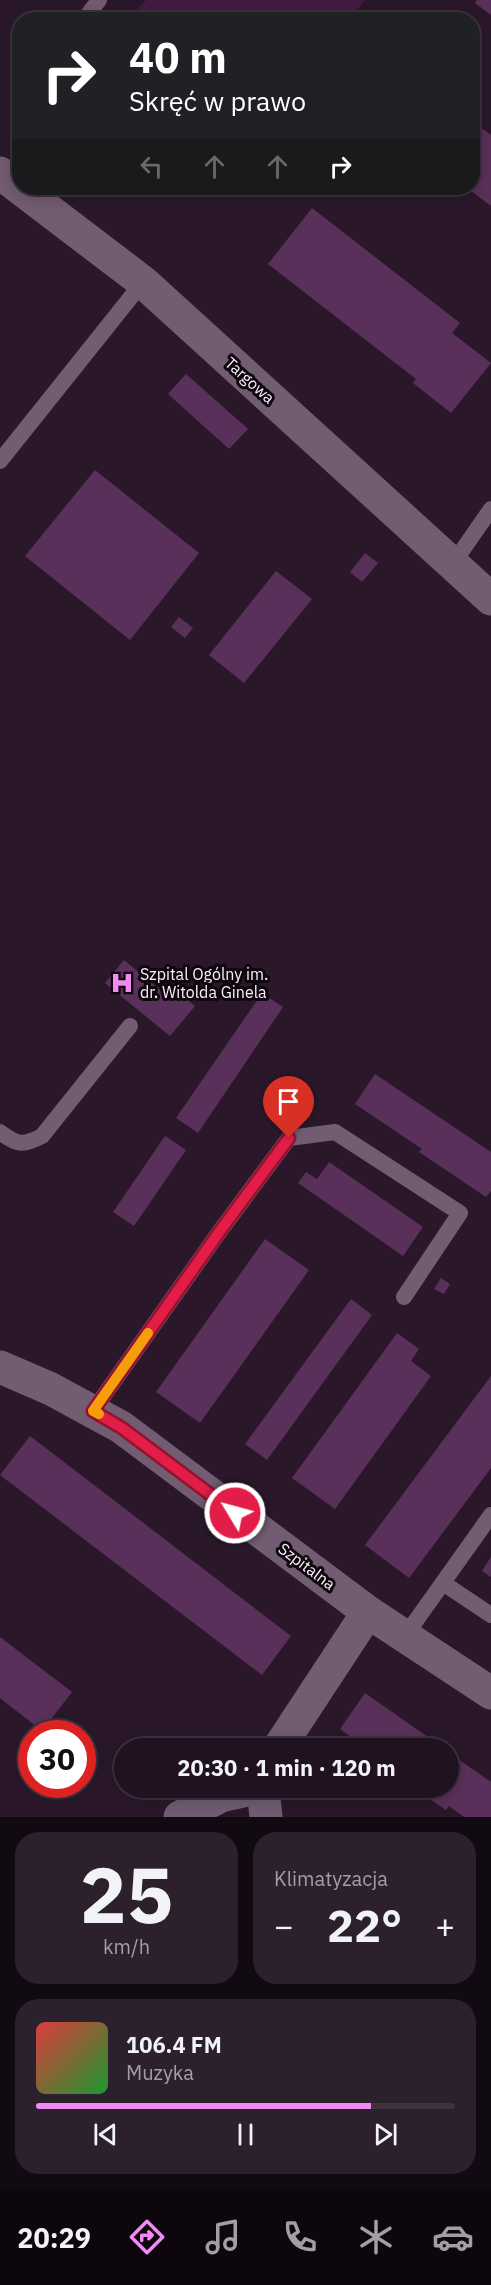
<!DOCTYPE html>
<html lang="pl">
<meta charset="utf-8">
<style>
:root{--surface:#201220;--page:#2d202d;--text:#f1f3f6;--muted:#a29ea5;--line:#3d323e;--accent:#f28af3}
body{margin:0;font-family:"IBM Plex Sans",sans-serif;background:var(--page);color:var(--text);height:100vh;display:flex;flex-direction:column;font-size:22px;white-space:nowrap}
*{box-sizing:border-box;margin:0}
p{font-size:20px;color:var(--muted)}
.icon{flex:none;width:33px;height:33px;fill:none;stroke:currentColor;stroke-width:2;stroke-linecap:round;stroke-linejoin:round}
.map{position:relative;height:1817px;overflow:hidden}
.panel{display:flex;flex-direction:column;gap:15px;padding:15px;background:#120a12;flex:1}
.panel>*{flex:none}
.hud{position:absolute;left:12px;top:12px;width:468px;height:183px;border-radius:24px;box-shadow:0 3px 15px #0003,0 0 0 2px var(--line);background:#202124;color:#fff;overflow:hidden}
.speed{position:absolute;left:18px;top:1720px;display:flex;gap:12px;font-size:30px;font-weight:700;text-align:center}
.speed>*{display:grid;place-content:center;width:78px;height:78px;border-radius:50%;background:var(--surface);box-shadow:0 3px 15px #0003,0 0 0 2px var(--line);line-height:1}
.speed .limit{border:9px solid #d22;background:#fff;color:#111}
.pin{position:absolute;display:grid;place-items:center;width:51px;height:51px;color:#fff;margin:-62px -26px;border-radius:50% 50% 50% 0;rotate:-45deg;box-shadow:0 0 6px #0007}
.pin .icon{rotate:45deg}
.me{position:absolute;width:66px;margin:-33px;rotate:307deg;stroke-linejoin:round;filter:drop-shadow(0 0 4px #0008)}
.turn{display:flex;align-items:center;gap:21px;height:126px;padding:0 18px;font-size:27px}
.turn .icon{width:78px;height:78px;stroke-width:2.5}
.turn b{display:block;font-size:42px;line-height:51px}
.lanes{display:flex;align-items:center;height:57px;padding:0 18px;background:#0003;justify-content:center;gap:30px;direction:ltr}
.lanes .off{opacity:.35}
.big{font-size:45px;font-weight:800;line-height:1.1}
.panel .tile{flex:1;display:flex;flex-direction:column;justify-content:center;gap:9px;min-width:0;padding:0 21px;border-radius:24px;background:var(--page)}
.panel .dial{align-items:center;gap:0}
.dial b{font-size:78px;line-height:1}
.song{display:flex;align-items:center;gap:18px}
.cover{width:72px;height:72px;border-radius:9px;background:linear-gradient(135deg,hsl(0 70% 55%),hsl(130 70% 35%))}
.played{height:6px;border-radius:3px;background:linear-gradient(90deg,var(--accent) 80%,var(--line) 80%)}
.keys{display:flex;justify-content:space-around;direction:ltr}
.heat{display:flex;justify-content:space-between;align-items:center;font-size:33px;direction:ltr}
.panel .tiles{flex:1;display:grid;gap:15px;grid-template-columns:1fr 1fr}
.tile:last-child{grid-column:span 2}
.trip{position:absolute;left:114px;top:1738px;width:345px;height:60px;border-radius:30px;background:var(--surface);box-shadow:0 3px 15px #0003,0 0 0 2px var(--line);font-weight:800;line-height:60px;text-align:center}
.menu{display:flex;height:96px;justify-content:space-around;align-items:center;background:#0d070d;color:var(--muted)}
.menu .icon{width:42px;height:42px}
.menu .selected{color:var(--accent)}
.menu b{font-size:27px;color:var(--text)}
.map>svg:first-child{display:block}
</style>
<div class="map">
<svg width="491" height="1817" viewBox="0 0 491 1817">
<rect width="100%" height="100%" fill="#2a182a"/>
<path fill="#411b42" d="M146,0H365L350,19H128Z"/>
<g fill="#59305a">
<path d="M477,0H491V15L475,3Z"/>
<path d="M472,121L491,135V206L467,188H472Z"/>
<path d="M312,208L460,323L452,333L491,363L451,413L413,383L416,379L268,264Z"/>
<path d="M186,374L248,429L229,449L168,394Z"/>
<path d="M95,470L199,553L130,640L25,556Z"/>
<path d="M365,553L378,563L362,582L350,572Z"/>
<path d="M276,571L312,599L244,683L209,655Z"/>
<path d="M179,617L193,628L185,638L171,627Z"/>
<path d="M124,960L165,994L172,986L195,1006L170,1036L105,983Z"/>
<path d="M262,993L283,1007L198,1133L176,1118Z"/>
<path d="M375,1074L491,1152V1191L486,1197L419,1152L422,1149L355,1104Z"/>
<path d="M165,1136L186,1150L134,1226L113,1212Z"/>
<path d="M329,1162L423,1227L403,1256L298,1183L306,1172L317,1179Z"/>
<path d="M265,1239L309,1270L200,1423L156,1392Z"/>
<path d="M441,1278L450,1284L444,1294L434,1289Z"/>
<path d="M351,1299L372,1315L267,1460L245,1444Z"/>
<path d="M397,1333L419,1349L411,1361L431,1376L335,1509L292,1478Z"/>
<path d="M491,1376V1468L409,1578L365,1545Z"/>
<path d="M30,1436L291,1636L262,1675L0,1475Z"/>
<path d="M491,1557V1577L482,1571Z"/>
<path d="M0,1637L72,1692L42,1731L0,1698Z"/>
<path d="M365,1693L445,1749H358L348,1742L351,1737L340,1729Z"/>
<path d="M448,1752L491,1782V1817H464L449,1806L446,1810L414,1788H448Z"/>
</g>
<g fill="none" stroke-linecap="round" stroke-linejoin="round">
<g stroke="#715c71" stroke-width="16">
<path d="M84,20L99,0"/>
<path d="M0,461L143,282"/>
<path d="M452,565L491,509"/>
<path d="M0,1132C17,1145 23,1146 42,1136L130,1026"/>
<path d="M93,1411L220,1231L289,1138L335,1132L460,1213L404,1297"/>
<path d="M443,1583L491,1615"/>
<path d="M405,1636L491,1515"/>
</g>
<g stroke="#715c71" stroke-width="33">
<path d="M0,173L143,282L491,599"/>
<path d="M0,1367L51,1389L121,1427L368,1612L491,1693"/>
<path d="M278,1749L368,1612"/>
<path d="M263,1788L266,1817"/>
<path d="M180,1817L221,1796L257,1788"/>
</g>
</g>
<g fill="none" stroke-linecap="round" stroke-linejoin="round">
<g stroke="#92132f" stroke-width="15">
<path id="route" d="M235,1513L122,1428L93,1411L220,1231L289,1138"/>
</g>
<use href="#route" stroke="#e11d48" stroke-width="10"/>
<path stroke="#f59e0b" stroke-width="10" d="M99,1414L93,1411L148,1333"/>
</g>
<defs>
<g id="hospital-bare" transform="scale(1.8)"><path d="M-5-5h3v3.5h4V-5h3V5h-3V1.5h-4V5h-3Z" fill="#f28af3" stroke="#0e070e" stroke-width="2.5" paint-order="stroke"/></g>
</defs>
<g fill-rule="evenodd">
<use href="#hospital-bare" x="122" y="983"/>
</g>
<g text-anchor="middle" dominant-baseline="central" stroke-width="6" stroke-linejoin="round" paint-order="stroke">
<g font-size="16" fill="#fdf0fc" stroke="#0e070e">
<text transform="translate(250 380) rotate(42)">Targowa</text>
<text transform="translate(307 1566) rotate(37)">Szpitalna</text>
</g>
<g font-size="16" fill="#fdf0fc" stroke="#0e070e" text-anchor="start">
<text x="140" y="974">Szpital Ogólny im.<tspan x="140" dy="18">dr. Witolda Ginela</tspan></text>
</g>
</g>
</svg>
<div class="speed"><div class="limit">30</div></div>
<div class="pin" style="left:289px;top:1138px;background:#d93025"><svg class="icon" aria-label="arrive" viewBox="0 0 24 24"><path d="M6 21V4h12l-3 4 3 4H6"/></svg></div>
<svg class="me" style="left:235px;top:1513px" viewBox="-20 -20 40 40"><circle r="17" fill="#e11d48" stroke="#fff" stroke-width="3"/><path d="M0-11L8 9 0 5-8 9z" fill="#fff"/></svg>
<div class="trip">20:30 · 1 min · 120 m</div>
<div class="hud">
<div class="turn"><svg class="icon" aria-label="right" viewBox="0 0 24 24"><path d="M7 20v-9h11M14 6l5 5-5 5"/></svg><div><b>40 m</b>Skręć w prawo</div></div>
<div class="lanes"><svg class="icon off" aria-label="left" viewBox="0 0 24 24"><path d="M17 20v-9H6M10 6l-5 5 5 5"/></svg><svg class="icon off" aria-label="ahead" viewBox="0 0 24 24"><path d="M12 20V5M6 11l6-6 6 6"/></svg><svg class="icon off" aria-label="ahead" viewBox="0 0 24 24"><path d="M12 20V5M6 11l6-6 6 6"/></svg><svg class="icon" aria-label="right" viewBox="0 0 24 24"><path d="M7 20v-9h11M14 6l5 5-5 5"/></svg></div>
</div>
</div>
<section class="panel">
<div class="tiles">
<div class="tile dial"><b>25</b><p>km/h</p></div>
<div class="tile"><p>Klimatyzacja</p>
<div class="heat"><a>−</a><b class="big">22°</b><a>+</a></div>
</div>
<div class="tile">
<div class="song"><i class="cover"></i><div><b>106.4 FM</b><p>Muzyka</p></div></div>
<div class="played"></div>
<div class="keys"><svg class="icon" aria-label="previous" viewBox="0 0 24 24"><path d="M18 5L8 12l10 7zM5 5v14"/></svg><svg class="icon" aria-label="pause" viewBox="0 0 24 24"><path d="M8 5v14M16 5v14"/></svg><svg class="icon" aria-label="next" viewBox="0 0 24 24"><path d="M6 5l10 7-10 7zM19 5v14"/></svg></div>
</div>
</div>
</section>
<nav class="menu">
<b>20:29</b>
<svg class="icon selected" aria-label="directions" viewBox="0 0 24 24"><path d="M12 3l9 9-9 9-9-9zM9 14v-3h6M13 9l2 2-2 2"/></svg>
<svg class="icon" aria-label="music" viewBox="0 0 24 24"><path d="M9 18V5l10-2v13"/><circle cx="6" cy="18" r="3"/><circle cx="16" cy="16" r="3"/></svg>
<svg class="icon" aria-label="phone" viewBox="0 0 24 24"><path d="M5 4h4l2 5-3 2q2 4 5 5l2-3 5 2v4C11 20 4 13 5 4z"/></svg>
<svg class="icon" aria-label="climate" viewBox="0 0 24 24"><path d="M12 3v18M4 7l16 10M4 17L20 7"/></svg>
<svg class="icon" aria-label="car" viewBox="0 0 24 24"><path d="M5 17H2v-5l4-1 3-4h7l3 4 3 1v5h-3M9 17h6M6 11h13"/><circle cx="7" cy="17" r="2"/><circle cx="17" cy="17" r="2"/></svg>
</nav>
